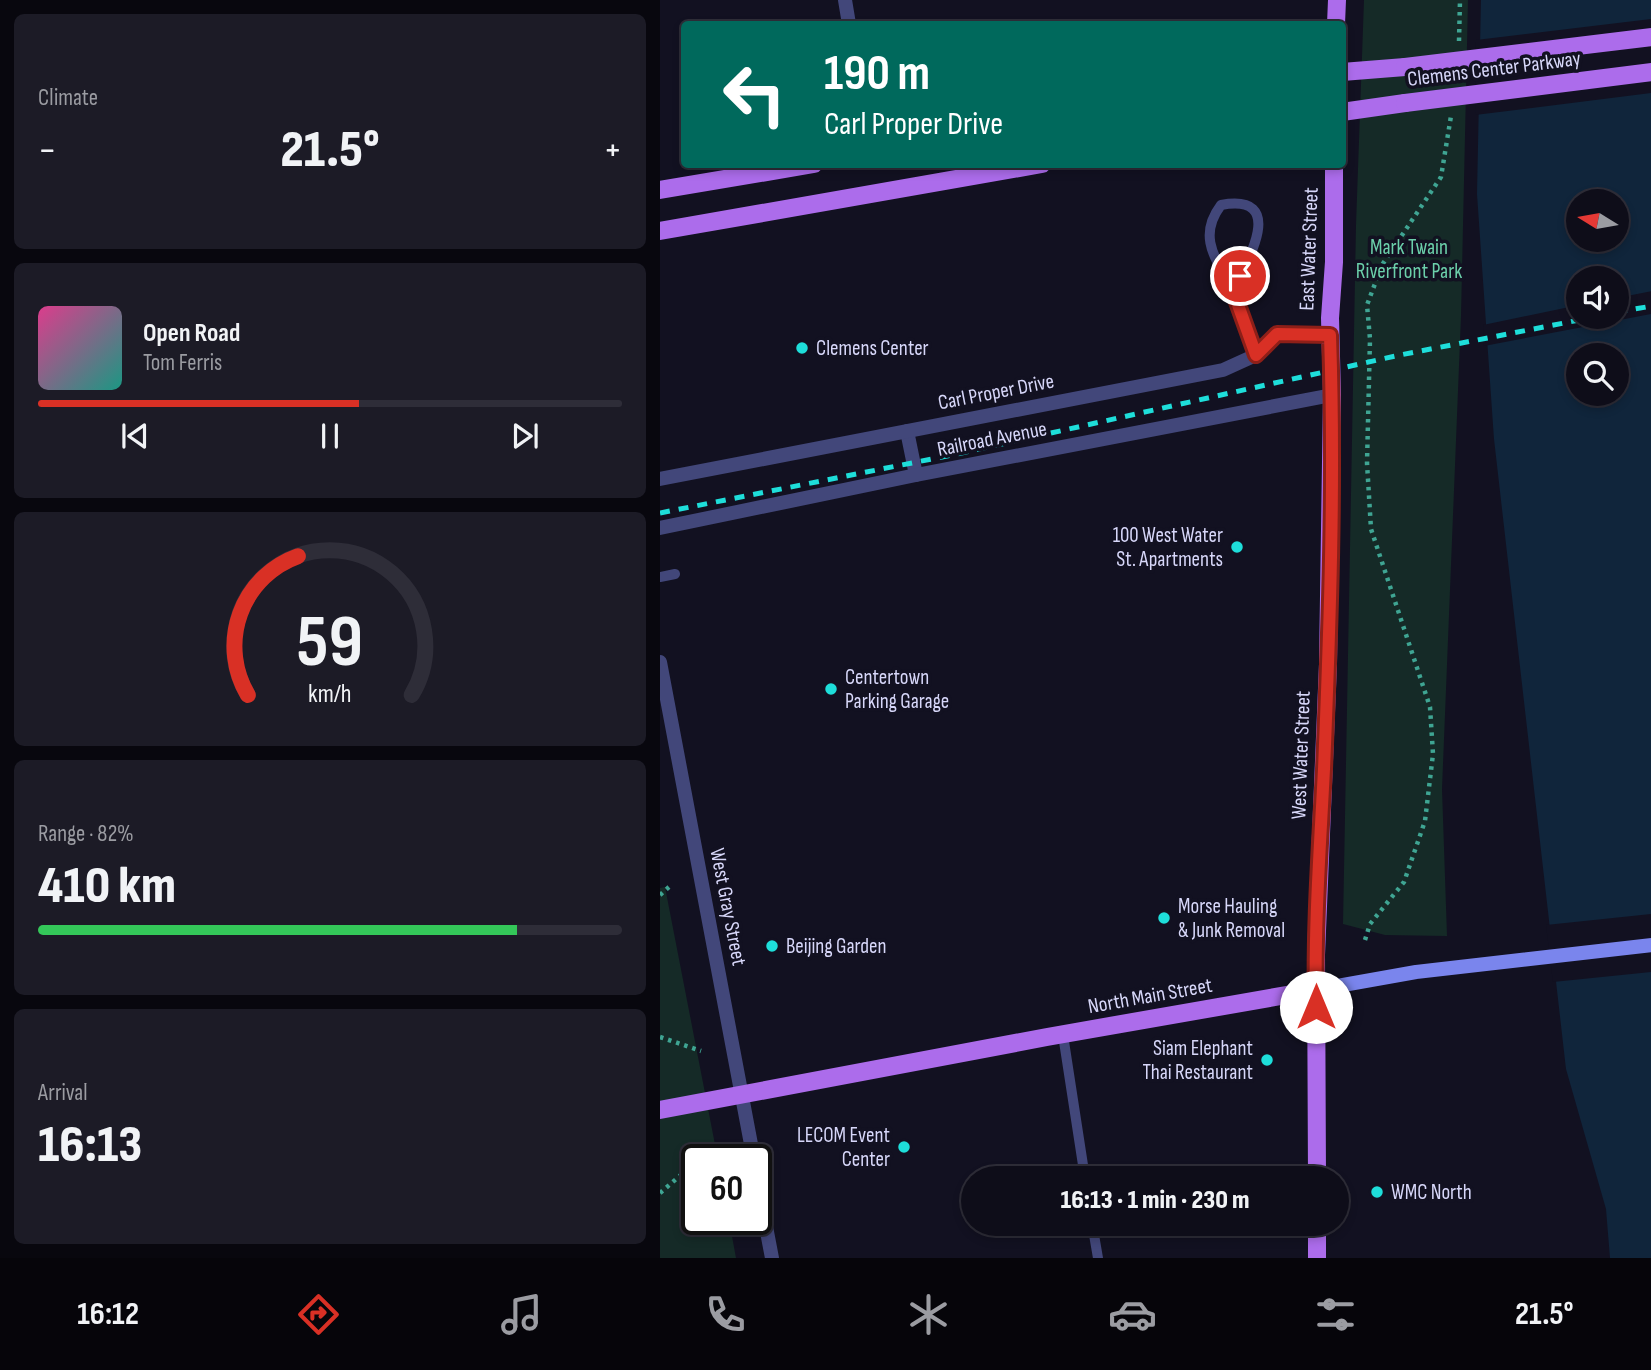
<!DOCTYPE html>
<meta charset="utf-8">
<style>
:root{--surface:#0e0d19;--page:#1c1b26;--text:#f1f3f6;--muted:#9b9ca2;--line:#2e2d38;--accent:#d93025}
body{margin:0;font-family:"Sofia Sans Condensed",sans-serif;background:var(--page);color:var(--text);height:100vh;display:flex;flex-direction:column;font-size:26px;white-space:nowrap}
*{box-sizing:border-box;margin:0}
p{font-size:23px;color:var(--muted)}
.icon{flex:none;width:38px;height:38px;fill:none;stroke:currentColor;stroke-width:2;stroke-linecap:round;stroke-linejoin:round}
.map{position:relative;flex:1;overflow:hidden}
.sheet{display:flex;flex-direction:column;gap:14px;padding:14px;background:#08070e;width:660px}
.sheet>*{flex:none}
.top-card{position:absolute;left:21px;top:21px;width:665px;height:147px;border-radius:7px;box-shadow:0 4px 10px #0003,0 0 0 2px var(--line);background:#00695c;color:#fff;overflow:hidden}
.needle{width:46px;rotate:281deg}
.tools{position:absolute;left:906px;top:189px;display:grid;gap:14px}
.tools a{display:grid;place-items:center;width:63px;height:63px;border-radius:50%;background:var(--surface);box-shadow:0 4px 10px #0003,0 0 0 2px var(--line);font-size:35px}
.speed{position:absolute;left:21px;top:1144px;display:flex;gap:14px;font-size:35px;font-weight:700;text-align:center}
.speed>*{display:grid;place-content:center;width:91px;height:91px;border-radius:50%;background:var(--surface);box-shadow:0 4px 10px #0003,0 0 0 2px var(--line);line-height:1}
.speed .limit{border:4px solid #111;border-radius:10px;background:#fff;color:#111}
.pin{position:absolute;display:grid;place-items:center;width:60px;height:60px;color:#fff;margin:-30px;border:4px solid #fff;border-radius:50%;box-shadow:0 2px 7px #0007}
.me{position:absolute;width:77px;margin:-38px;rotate:0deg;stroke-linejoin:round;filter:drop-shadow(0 0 5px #0008)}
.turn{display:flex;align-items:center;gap:24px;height:147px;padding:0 28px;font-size:32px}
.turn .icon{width:91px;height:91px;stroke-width:2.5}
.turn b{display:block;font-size:49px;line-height:60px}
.big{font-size:52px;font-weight:800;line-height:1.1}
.sheet .widget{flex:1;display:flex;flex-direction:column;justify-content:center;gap:10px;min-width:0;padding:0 24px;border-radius:10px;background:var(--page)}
.sheet .dial{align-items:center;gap:0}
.dial svg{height:182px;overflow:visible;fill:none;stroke:var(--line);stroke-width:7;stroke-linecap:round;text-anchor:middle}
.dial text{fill:var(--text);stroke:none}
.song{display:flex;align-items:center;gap:21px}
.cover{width:84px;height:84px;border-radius:10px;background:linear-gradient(135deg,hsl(330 70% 55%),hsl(170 70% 35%))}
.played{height:7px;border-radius:4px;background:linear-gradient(90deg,var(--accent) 55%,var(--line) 55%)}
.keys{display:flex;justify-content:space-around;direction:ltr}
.heat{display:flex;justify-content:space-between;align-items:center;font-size:38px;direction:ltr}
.charge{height:10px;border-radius:5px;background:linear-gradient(90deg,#34c759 82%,var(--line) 0)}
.trip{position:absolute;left:301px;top:1166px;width:388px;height:70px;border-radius:35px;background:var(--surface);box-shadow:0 4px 10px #0003,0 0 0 2px var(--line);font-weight:800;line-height:70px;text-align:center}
.dock{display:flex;height:112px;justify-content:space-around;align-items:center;background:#06050a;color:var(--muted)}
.dock .icon{width:49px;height:49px}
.dock .active{color:var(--accent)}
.dock b{font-size:32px;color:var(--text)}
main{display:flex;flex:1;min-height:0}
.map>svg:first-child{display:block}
</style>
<main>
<section class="sheet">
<div class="widget"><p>Climate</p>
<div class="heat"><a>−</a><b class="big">21.5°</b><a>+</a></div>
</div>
<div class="widget">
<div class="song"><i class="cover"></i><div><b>Open Road</b><p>Tom Ferris</p></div></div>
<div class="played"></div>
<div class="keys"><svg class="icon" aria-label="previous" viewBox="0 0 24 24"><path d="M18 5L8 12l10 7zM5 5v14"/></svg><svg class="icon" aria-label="pause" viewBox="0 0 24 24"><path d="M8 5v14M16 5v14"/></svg><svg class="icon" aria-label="next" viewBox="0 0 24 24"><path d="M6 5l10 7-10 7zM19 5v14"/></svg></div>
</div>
<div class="widget dial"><svg viewBox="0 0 100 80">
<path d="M14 69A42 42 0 1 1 86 69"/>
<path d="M14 69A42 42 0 0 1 36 8" stroke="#d93025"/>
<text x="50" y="56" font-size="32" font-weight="700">59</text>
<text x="50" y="72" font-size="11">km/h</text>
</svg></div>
<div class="widget"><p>Range · 82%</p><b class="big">410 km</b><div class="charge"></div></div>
<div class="widget"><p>Arrival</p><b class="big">16:13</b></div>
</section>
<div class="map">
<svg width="992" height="1258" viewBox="0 0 992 1258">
<rect width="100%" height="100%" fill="#121121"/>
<g fill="#152a27">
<path d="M704,0H808L801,316L782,789L787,936L725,935L683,924L696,225Z"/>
<path d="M5,887L58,1160H37V1220H69L76,1258H0V888Z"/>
</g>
<path fill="#10253b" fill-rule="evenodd" d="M821,0H991V1258H950L946,1209L906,1069L834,439L817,194ZM919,201H957V240H919ZM919,278H957V317H919ZM919,355H957V394H919Z"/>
<g fill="#121121">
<path d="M991,19V93L815,115L816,40Z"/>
<path d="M992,291L991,314L824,346L823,325L919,305V317H957V298Z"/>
<path d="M991,914V972L893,982L886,925Z"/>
</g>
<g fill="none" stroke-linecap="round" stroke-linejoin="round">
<g stroke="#3fa593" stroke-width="4.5" stroke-dasharray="3.5 5" stroke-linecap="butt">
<path d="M799,41L800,0"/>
<path d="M0,895L10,886"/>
<path d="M705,940L710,924L744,882L765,821L773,754L770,707L711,529L707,463L710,339L707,305L722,265L781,177L791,116"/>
<path d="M0,1037L41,1051"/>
<path d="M38,1160L56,1145"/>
<path d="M0,1193L37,1161"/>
</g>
<g stroke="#42477a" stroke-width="10">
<path d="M572,288C556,259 537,237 561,205C627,193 589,261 572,288L596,355"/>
<path d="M0,577L15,574"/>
<path d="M403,1035L425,1178"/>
<path d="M432,1223L438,1258"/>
</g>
<g stroke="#42477a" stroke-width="14">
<path d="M185,0L189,24"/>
<path d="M247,431L256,475"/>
<path d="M0,479L563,370L596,355L617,334L670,335"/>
<path d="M0,528L256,475L672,395"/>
<path d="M0,662L94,1160"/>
<path d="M96,1174L112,1258"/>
</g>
<path stroke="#7a85ed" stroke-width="14" d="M655,990L756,972L992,945"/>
<g stroke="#ac6ceb" stroke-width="18">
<path d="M676,24L677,0"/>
<path d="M682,72L745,67"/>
<path d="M682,112L745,103"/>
<path d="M0,190L154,164"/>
<path d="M0,231L382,164"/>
<path d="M0,1110L387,1037L655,990"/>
<path d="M657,1178L656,955L668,664L672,395L670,318L674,262V164"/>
<path d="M657,1223V1258"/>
</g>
<g stroke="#1ededa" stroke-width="5" stroke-dasharray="10 9" stroke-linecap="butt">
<path d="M957,312L992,306"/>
<path d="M0,513L297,454L740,355L935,317"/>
</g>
<g stroke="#ac6ceb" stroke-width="18">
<path d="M745,67L992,37"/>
<path d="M745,103L992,72"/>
</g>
</g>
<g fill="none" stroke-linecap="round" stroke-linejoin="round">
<g stroke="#8d1f18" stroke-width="18">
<path id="route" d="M580,276L572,288L596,355L617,334L670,335C675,479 670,624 664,769C660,848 654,928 656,1007"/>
</g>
<use href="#route" stroke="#d93025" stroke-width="12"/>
</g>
<g fill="#1ededa" stroke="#121121" stroke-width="2.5">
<circle cx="142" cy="348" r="7"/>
<circle cx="577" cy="547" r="7"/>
<circle cx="171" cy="689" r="7"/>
<circle cx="504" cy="918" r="7"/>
<circle cx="112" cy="946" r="7"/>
<circle cx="607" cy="1060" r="7"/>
<circle cx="244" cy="1147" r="7"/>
<circle cx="717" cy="1192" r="7"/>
</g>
<g text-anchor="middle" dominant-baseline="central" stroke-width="7" stroke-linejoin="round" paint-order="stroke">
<g font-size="21" fill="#d7d7f9" stroke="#121121">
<text transform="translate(834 69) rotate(-7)">Clemens Center Parkway</text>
<text transform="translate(649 249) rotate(-88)">East Water Street</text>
<text transform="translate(336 392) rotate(-11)">Carl Proper Drive</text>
<text transform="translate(332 439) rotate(-11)">Railroad Avenue</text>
<text transform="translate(641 755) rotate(-88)">West Water Street</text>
<text transform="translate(68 907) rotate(79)">West Gray Street</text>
<text transform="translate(490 996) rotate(-10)">North Main Street</text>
</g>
<g font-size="21" fill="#6cd0ab" stroke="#121121">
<text x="749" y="247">Mark Twain<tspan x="749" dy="24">Riverfront Park</tspan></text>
</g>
<g font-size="21" fill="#d7d7f9" stroke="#121121" text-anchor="start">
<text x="156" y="348">Clemens Center</text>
<text x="563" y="535" text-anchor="end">100 West Water<tspan x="563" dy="24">St. Apartments</tspan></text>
<text x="185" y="677">Centertown<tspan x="185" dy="24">Parking Garage</tspan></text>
<text x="518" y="906">Morse Hauling<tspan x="518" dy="24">&amp; Junk Removal</tspan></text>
<text x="126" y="946">Beijing Garden</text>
<text x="593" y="1048" text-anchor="end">Siam Elephant<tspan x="593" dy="24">Thai Restaurant</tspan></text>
<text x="230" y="1135" text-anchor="end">LECOM Event<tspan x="230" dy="24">Center</tspan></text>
<text x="731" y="1192">WMC North</text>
</g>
</g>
</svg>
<div class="tools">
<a><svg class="needle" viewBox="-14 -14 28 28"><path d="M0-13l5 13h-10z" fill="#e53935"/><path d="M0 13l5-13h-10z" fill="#9b9ca2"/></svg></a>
<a><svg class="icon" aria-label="sound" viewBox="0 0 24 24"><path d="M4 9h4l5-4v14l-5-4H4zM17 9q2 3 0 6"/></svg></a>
<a><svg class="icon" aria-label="search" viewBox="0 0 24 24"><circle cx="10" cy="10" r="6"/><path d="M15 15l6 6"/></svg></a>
</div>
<div class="speed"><div class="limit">60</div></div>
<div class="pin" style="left:580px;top:276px;background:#d93025"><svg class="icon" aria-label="arrive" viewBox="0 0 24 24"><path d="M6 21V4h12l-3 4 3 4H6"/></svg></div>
<svg class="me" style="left:656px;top:1007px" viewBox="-20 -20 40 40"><circle r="19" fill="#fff"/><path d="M0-13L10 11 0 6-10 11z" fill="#d93025"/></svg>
<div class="trip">16:13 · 1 min · 230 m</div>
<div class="top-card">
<div class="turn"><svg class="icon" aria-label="left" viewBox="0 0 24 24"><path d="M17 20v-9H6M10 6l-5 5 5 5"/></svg><div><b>190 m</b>Carl Proper Drive</div></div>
</div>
</div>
</main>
<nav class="dock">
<b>16:12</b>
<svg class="icon active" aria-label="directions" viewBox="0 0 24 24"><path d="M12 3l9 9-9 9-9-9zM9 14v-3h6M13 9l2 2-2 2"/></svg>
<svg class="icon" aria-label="music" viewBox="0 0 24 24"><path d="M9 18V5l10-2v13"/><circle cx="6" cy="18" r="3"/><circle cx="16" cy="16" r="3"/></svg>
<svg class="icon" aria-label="phone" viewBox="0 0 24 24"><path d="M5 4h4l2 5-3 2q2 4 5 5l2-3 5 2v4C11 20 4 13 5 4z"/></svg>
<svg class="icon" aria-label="climate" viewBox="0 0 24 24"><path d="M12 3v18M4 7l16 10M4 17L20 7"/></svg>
<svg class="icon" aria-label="car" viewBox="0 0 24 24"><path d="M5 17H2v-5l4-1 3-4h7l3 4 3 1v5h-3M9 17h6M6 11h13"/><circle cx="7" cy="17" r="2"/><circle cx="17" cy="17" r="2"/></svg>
<svg class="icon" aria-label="filters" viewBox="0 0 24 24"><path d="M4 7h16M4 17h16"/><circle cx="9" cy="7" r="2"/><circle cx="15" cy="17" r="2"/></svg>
<b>21.5°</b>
</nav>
